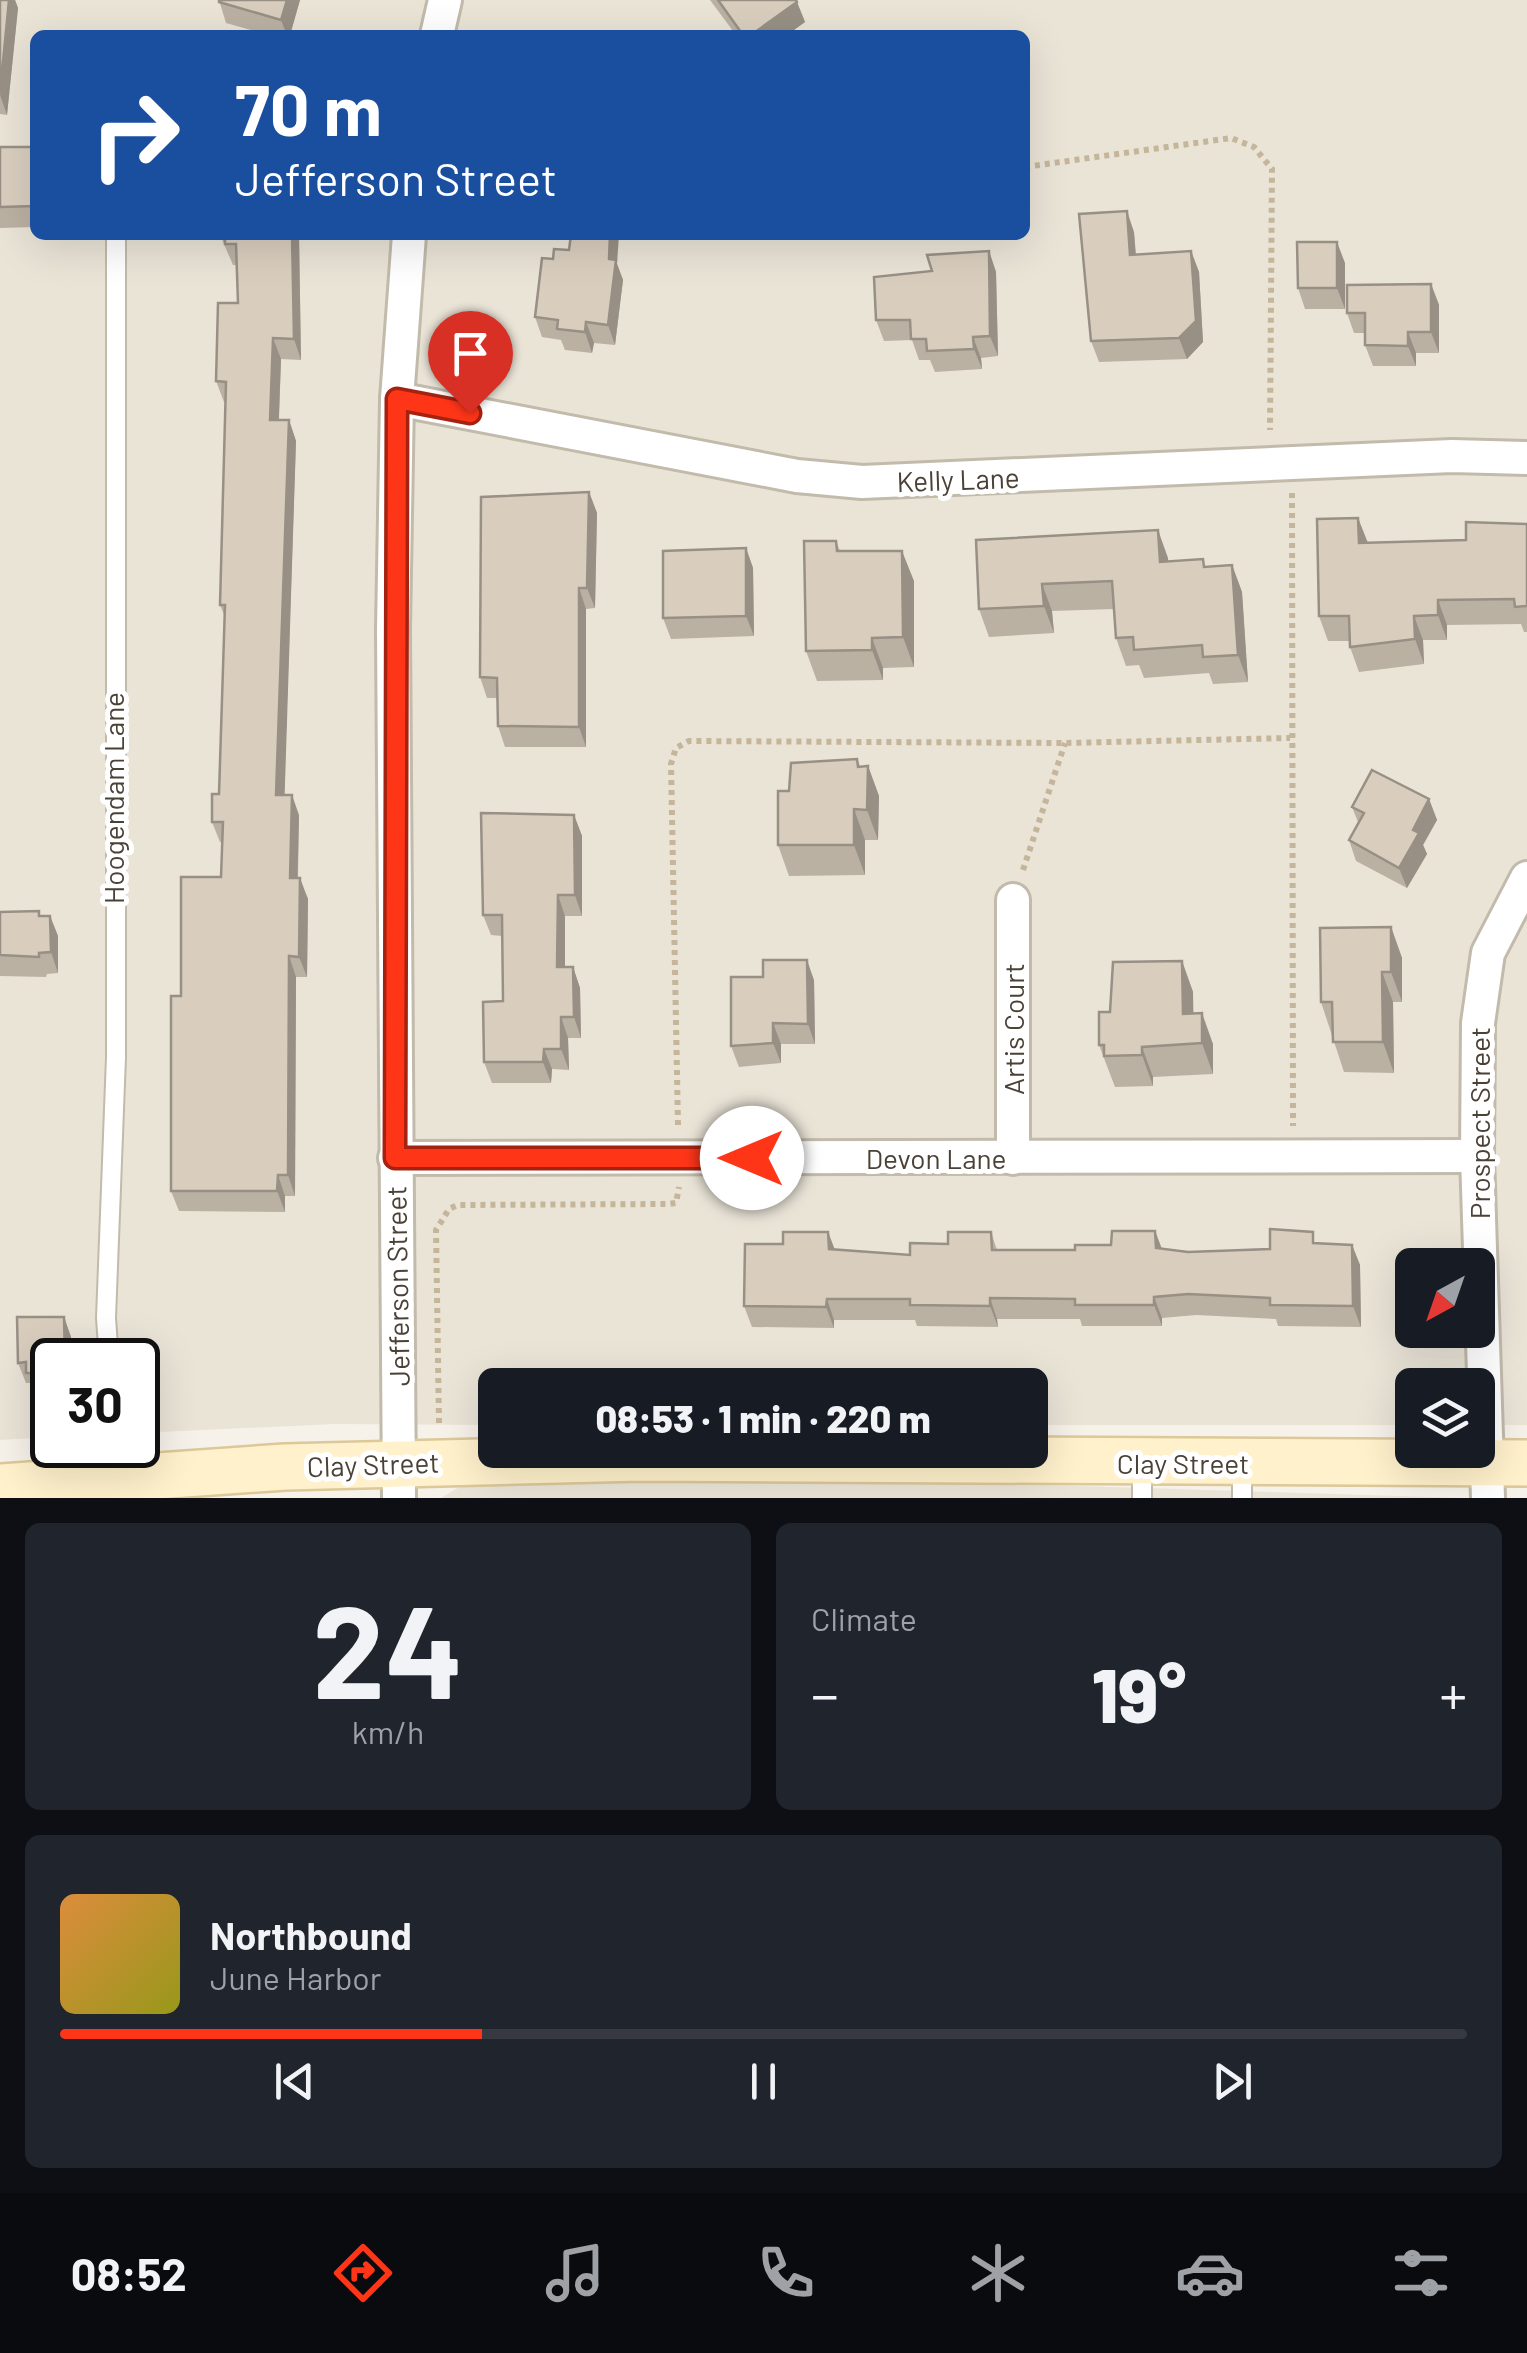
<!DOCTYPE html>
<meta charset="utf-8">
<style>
:root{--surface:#171b24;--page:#20242c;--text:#f1f3f6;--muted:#9ea1a6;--line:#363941;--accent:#ff3518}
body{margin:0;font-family:Barlow,sans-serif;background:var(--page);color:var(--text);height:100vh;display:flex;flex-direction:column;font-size:38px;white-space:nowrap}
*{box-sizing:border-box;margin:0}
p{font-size:32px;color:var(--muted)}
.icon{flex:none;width:55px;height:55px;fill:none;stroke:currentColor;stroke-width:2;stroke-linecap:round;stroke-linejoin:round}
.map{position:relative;height:1498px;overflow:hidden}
.sheet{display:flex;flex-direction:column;gap:25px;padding:25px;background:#0d0f14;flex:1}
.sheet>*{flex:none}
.hud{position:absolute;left:30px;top:30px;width:1000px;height:210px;border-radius:15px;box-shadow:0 10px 40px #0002;background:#1a4fa0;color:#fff;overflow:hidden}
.needle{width:65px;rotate:220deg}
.buttons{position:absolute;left:1395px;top:1248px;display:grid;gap:20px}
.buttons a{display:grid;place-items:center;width:100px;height:100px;border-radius:15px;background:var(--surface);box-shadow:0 10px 40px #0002;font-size:50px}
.speed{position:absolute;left:30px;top:1338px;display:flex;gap:20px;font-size:50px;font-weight:700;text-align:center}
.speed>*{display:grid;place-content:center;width:130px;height:130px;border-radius:50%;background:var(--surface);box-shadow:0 10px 40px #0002;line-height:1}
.speed .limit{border:5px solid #111;border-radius:15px;background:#fff;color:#111}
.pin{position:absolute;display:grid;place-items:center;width:85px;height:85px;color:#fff;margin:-102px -42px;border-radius:50% 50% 50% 0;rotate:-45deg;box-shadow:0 0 10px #0007}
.pin .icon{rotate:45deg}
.me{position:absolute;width:110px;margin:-55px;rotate:270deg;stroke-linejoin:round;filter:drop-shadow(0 0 8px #0008)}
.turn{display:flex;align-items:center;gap:35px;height:210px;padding:0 40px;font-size:45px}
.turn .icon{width:130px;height:130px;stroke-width:2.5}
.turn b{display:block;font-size:70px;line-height:85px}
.big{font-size:75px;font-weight:800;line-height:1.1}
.sheet .widget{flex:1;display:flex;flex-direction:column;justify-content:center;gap:15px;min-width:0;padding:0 35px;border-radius:15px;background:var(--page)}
.sheet .dial{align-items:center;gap:0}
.dial b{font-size:130px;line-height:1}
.song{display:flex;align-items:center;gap:30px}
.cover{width:120px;height:120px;border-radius:15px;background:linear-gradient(135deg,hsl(30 70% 55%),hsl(60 70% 35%))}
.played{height:10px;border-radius:5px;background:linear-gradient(90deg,var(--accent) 30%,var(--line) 30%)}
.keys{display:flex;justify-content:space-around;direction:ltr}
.heat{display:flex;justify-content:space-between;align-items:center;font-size:55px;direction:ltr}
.sheet .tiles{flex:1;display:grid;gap:25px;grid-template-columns:1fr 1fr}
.widget:last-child{grid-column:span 2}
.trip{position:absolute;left:478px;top:1368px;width:570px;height:100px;border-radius:15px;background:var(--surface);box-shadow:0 10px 40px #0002;font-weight:800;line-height:100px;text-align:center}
.tab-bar{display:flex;height:160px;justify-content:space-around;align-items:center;background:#090b0e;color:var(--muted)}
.tab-bar .icon{width:70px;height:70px}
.tab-bar .active{color:var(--accent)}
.tab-bar b{font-size:45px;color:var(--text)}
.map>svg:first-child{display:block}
</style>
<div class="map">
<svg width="1527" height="1498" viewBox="0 0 1527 1498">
<rect width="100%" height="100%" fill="#f6f2ea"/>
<g fill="#eae4d7" fill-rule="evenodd">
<path d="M0,0H1527V1425H1478V1385H1412V1425H1030V1385H495V1425L334,1424L138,1433V1360H52V1437L0,1440ZM35,35H1025V235H35ZM1412,1265H1478V1330H1412Z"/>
<path d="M828,1478L1463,1498H441L461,1486Z"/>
</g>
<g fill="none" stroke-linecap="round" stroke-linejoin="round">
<g stroke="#c2baab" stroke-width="22">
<g id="lane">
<path d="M109,1360L106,1318L116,1057V235"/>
<path d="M114,1445L116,1476"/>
<path d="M1142,1498V1463"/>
<path d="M1242,1498V1464"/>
</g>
</g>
<g stroke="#c2baab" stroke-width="38">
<g id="street">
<path d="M437,35L445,0"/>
<path d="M397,399L797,476L862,482L1452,456L1527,458"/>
<path d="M395,1158L1477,1156"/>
<path d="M1013,1158V900"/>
<path d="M399,1498L393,630L397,399L409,235"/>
<path d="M1488,1498L1477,1156L1478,1023L1488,953L1527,878"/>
</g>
</g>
<g stroke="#dcc898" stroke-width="50">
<path id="secondary" d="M0,1487L285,1467L640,1458L1527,1463"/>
</g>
<g stroke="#c5b59b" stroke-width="6" stroke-dasharray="5 5" stroke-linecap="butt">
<path d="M1025,167L1231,138L1254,147L1272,169L1270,430"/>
<path d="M1292,493L1293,1126"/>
<path d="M1023,870L1065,743"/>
<path d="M678,1125L671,764L676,748L689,741L1065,743L1290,738"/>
<path d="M439,1423L436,1230L449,1209L458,1205L669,1204L676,1203L679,1187"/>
</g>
<use href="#lane" stroke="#fff" stroke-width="18"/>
<use href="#street" stroke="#fff" stroke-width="32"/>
<use href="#secondary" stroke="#fff1cb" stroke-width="45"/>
</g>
<g fill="#bbb1a3">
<path d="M0,0H15L18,8L7,115L0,114Z"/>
<path d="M219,0H300L290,35H268L226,23Z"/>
<path d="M710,0H796L805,22L787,35H736Z"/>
<path d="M0,147H35V227L0,228Z"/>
<path d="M1134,232L1136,254L1191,251L1199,272L1203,342L1187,359L1099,362L1091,341Z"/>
<path d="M220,235H299L301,360L281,359L279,420H289L296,441L284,795L299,815L298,878L308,899L307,977H296L295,1196H285V1212L179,1211L171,1191L181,996L221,877L222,842H220L212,822L219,794L225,617L220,605L225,402H224L216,381L238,303L237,265H233Z"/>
<path d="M989,251L996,272L998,356L981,358L982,369L935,372L930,360H919L912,340L884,341L876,320L932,271Z"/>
<path d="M1345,263V309H1305L1298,288Z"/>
<path d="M617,264L623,280L615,345L594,343L592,353L565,350L561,340L542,337L535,317Z"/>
<path d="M1431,284L1439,305V353H1416V366H1373L1365,345V333H1354L1347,313Z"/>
<path d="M589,492L597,513L595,608L586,609V747H505L498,726L497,698H487L480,677Z"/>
<path d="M1358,518L1367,543L1466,540L1527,524V632H1524L1521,624L1447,625V640H1423L1424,664L1359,672L1350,647V641H1328L1319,616Z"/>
<path d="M976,540L1168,558V562L1206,567L1232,565L1242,592L1248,682L1213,684L1209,673L1144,678L1139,665L1126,666L1116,638L1114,609L1052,611L1054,633L989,637L979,609Z"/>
<path d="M836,541L840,551L914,581V667L883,668V680L817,681L806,651Z"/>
<path d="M746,548L753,568L754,636L671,639L663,618Z"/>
<path d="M857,759L860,766H868L879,796L878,840H865V875L789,876L778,845L789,791Z"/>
<path d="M1429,799L1437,820L1423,845L1427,854L1407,888L1356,861L1349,840L1358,822L1352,807Z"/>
<path d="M574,815L582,836V916H565V967H573L580,988L581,1038H568L569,1070L552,1069L551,1083H492L484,1062L503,1001L502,936L491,935L483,915Z"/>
<path d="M0,912L50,916L58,936V973L47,974L46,977L0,976Z"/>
<path d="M1391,927L1402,958V1002H1393L1394,1073L1344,1072L1321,1002Z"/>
<path d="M1182,961L1193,992V1014L1213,1044V1074L1153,1077V1086L1115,1087L1099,1045L1110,1012Z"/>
<path d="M814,980L815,1044H781V1063L739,1067L731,1046Z"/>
<path d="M1155,1231L1162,1249L1188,1252L1270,1249L1318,1243L1352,1245L1360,1265L1361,1327L1278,1326L1276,1319L1196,1315L1162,1318V1326H1082L1080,1319H997L998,1327L917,1326L915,1320H834V1328L752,1327L744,1306L783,1244L828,1232L835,1250L910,1255L991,1232L997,1250H1075L1111,1245Z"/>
<path d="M64,1317L71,1337L52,1360V1394H34L30,1383H26L18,1363Z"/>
</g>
<g fill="#989085">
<path d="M9,0H15L18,8L7,115L0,95Z"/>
<path d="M287,0H300L290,35H287L281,20Z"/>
<path d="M797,2L805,22L787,35H751Z"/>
<path d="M1127,211L1134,232L1137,275L1130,255Z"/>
<path d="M292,235H299L301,360L294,339Z"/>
<path d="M610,235H619L617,264L623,280L615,345L608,325Z"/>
<path d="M1337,242L1345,263V309L1337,288Z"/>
<path d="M989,251L996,272L998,356L990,336Z"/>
<path d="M1191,251L1199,272L1203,342L1187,359L1179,338Z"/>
<path d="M1431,284L1439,305V353L1431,332Z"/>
<path d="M586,322L594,343L592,353L585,332Z"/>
<path d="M1408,332L1416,353V366L1408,346Z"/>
<path d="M973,337L981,358L982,369L974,349Z"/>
<path d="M273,338L281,359L278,440L270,420Z"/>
<path d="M289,420L296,441L284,815L276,795Z"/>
<path d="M589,492L597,513L595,608L587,588Z"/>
<path d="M1358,518L1368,543H1359Z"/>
<path d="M1158,530L1168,558L1170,590L1160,562Z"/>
<path d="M746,548L753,568L754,636L746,616Z"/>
<path d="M902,551L914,581V667L903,637Z"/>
<path d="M1232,565L1242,592L1248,682L1238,655Z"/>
<path d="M1042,584L1052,611L1054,633L1044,606Z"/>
<path d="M579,588L586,609V747L579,727Z"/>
<path d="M1438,600L1447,625V640L1438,615Z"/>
<path d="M1414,616L1423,640L1424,664L1415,639Z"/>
<path d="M872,638L883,668V680L872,650Z"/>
<path d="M857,759L867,788L868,766L879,796L878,840L867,810Z"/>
<path d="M292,795L299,815L297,899L290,878Z"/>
<path d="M1429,799L1437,820L1423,845L1427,854L1407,888L1399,868L1413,830Z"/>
<path d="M854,809L865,840V875L854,845Z"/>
<path d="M574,815L582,836V916L575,895Z"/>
<path d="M300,878L308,899L307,977L299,957Z"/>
<path d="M558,895L565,916V988L557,967Z"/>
<path d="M50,916L58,936V973L51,952Z"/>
<path d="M1391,927L1402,958V1002L1391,972Z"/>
<path d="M289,956L296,977L295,1196L288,1175Z"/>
<path d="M807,960L814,980L815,1044L808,1024Z"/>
<path d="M1182,961L1193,992L1194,1045L1183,1014Z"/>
<path d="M573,967L580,988L581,1038L574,1017Z"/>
<path d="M1382,972L1393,1002L1394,1073L1383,1042Z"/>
<path d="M1202,1013L1213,1044V1074L1202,1043Z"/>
<path d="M561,1017L568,1038L569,1070L561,1049Z"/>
<path d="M773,1023L781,1044V1063L773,1043Z"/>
<path d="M1142,1047L1153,1077V1086L1142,1055Z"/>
<path d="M544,1049L552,1069L551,1083L543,1062Z"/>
<path d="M278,1175L285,1196V1212L277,1191Z"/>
<path d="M1155,1231L1163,1252L1156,1248Z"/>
<path d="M828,1232L836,1253L829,1249Z"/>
<path d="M1352,1245L1360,1265L1361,1327L1353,1306Z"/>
<path d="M1154,1297L1162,1318V1326L1154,1305Z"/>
<path d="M990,1298L997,1319L998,1327L990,1306Z"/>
<path d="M827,1299L834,1320V1328L826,1307Z"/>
<path d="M64,1317L71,1337L72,1360H65Z"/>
</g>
<g fill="#d9cebe" stroke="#989085" stroke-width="2.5">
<path d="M0,0H9L0,92Z"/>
<path d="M219,0H287L281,20L219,2Z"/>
<path d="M718,0H796L797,2L751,35H743Z"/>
<path d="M0,147H35V206L0,207Z"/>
<path d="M1127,211L1130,255L1191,251L1196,321L1179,338L1091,341L1079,214Z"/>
<path d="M225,235H292L294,339L273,338L270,420H289L276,795H292L290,878H300L299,957L289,956L288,1175H278L277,1191H171V996H181V877H221L223,822H212V794H219L225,605H220L226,382L216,381L218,303H238L236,244H225Z"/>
<path d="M571,235H610L609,259L616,260L608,325L586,322L585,332L557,329L558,320L535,317L542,258L553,259L554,249L569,250Z"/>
<path d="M1297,242H1337V288H1298Z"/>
<path d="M989,251L990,336L973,337L974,349L927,351L926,339H911L910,320H876L874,277L932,271L927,255Z"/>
<path d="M1431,284V332H1408V346L1365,345V313H1347V285Z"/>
<path d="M589,492L587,588H579V727L498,726L497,678L480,677L481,497Z"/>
<path d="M1358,518L1359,543L1466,540V522L1527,524V606L1515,607L1514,599L1438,600V615L1414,616L1415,639L1350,647L1349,616H1319L1317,519Z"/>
<path d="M1158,530L1160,562L1203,559L1204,567L1232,565L1238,655L1203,657L1202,645L1134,650L1133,637L1116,638L1112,581L1042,584L1044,606L979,609L976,540Z"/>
<path d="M804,541H836L837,551H902L903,637L872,638V650L806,651Z"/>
<path d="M746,548V616L663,618V551Z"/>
<path d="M857,759L858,767L868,766L867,810L854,809V845H778V791H789L791,763Z"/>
<path d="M1372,770L1429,799L1413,830L1419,833L1399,868L1349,840L1364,813L1352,807Z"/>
<path d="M481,813L574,815L575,895H558L557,967H573L574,1017H561V1049H544L543,1062H484L483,1002L503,1001L502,915H483Z"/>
<path d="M39,911V916H50L51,952L39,953V957L0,955V912Z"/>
<path d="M1391,927V972H1382L1383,1042H1333L1332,1002H1321L1320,928Z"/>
<path d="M763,960H807L808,1024L773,1023V1043L731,1046V977H763Z"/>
<path d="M1182,961L1183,1014L1202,1013V1043L1142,1047V1055L1104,1056V1045H1099V1012H1110L1113,962Z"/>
<path d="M1270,1229L1313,1232V1243L1352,1245L1353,1306L1270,1305V1298L1188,1294L1154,1297V1305H1075V1299L990,1298V1306L910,1305V1299H827L826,1307L744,1306L745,1244H783V1232H828L829,1249L910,1255V1243L948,1244V1232H991L992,1250H1075V1245H1111L1112,1231H1155L1156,1248L1188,1252L1270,1249Z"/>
<path d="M17,1317H64L65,1360H52V1373H26V1362L18,1363Z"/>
</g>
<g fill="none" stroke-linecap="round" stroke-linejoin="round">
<g stroke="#a62210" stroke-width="25">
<path id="route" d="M470,413L397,399L395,1158H752"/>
</g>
<use href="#route" stroke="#ff3518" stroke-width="18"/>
</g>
<g text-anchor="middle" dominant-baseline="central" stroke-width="10" stroke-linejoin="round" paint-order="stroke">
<g font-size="28" fill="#4b4237" stroke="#fff">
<text transform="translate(958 479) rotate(-2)">Kelly Lane</text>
<text transform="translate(113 798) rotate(-90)">Hoogendam Lane</text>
<text transform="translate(1013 1029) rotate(-90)">Artis Court</text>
<text transform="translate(1479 1123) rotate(-90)">Prospect Street</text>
<text x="936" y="1158">Devon Lane</text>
<text transform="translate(397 1286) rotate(-91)">Jefferson Street</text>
<text x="1183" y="1463">Clay Street</text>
<text transform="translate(373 1464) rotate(-2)">Clay Street</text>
</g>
</g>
</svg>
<div class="buttons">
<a><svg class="needle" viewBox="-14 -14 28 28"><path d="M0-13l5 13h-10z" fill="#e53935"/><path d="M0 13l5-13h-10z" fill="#9ea1a6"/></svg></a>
<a><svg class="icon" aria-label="layers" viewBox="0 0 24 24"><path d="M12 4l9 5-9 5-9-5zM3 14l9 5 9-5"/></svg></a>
</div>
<div class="speed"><div class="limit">30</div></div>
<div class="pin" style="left:470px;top:413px;background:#d93025"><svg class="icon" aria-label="arrive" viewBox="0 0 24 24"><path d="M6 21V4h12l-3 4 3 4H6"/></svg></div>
<svg class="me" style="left:752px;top:1158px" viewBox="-20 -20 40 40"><circle r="19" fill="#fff"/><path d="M0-13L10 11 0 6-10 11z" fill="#ff3518"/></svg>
<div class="trip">08:53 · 1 min · 220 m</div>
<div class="hud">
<div class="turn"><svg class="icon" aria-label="right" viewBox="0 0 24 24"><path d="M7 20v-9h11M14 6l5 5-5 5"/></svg><div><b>70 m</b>Jefferson Street</div></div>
</div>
</div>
<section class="sheet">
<div class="tiles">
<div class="widget dial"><b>24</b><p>km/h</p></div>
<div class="widget"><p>Climate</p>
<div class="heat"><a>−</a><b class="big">19°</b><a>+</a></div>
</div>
<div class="widget">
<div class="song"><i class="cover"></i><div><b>Northbound</b><p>June Harbor</p></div></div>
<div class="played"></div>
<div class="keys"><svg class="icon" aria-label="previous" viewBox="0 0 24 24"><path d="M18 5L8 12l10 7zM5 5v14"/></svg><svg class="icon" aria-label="pause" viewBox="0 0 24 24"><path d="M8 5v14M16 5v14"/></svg><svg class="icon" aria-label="next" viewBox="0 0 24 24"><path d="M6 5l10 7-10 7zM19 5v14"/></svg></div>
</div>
</div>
</section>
<nav class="tab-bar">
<b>08:52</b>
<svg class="icon active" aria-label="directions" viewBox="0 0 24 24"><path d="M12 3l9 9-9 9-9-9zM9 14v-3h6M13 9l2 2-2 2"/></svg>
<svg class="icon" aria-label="music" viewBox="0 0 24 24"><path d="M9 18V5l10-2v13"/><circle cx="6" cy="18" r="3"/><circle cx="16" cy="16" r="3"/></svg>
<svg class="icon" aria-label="phone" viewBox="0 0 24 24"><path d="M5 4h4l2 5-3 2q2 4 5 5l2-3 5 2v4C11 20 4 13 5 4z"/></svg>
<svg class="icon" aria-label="climate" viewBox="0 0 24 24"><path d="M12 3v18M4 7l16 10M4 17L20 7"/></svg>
<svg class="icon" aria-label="car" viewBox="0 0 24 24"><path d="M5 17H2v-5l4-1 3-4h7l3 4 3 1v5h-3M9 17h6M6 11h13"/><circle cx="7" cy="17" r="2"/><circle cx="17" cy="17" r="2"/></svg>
<svg class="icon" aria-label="filters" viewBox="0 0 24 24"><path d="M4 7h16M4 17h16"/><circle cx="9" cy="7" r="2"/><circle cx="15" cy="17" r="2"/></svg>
</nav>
